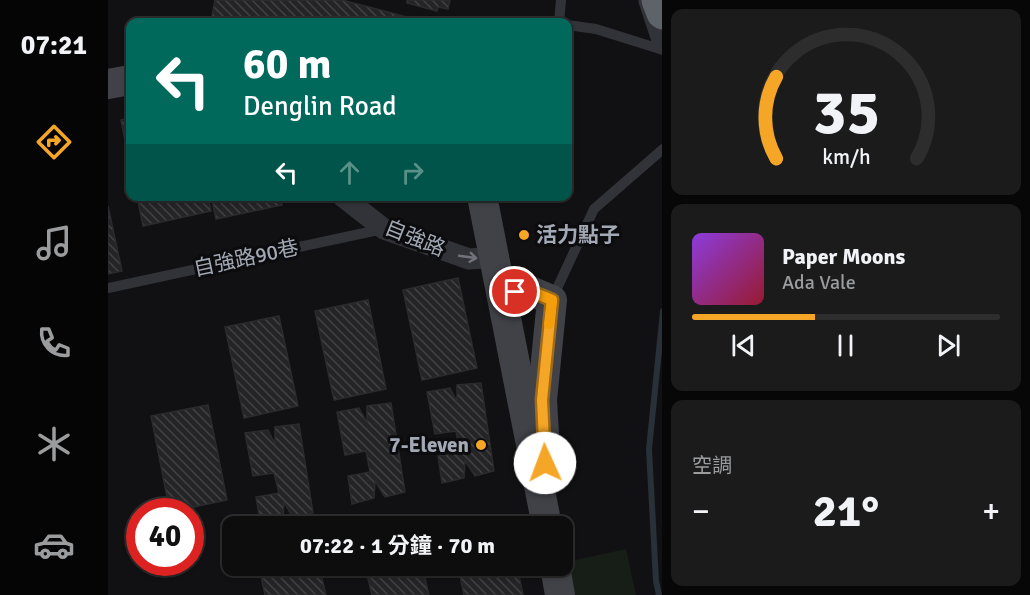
<!DOCTYPE html>
<html lang="zh-TW">
<meta charset="utf-8">
<style>
:root{--surface:#0d0d0e;--page:#1b1b1c;--text:#f1f3f6;--muted:#9a9c9e;--line:#2d2d2e;--accent:#f6a626}
body{margin:0;font-family:Signika,"Noto Sans TC",sans-serif;background:var(--page);color:var(--text);height:100vh;display:flex;flex-direction:column;font-size:22px;white-space:nowrap}
*{box-sizing:border-box;margin:0}
p{font-size:20px;color:var(--muted)}
.icon{flex:none;width:33px;height:33px;fill:none;stroke:currentColor;stroke-width:2;stroke-linecap:round;stroke-linejoin:round}
.map{position:relative;flex:1;overflow:hidden}
.details{display:flex;flex-direction:column;gap:9px;padding:9px;background:#070708;width:368px}
.details>*{flex:none}
.hud{position:absolute;left:18px;top:18px;width:446px;height:183px;border-radius:12px;box-shadow:0 2px 4px #0004,0 0 0 2px var(--line);background:#00695c;color:#fff;overflow:hidden}
.speed{position:absolute;left:18px;top:498px;display:flex;gap:12px;font-size:30px;font-weight:700;text-align:center}
.speed>*{display:grid;place-content:center;width:78px;height:78px;border-radius:50%;background:var(--surface);box-shadow:0 2px 4px #0004,0 0 0 2px var(--line);line-height:1}
.speed .limit{border:9px solid #d22;background:#fff;color:#111}
.pin{position:absolute;display:grid;place-items:center;width:51px;height:51px;color:#fff;margin:-26px;border:3px solid #fff;border-radius:50%;box-shadow:0 2px 6px #0007}
.me{position:absolute;width:66px;margin:-33px;rotate:358deg;stroke-linejoin:round;filter:drop-shadow(0 0 4px #0008)}
.turn{display:flex;align-items:center;gap:21px;height:126px;padding:0 18px;font-size:27px}
.turn .icon{width:78px;height:78px;stroke-width:2.5}
.turn b{display:block;font-size:42px;line-height:51px}
.lanes{display:flex;align-items:center;height:57px;padding:0 18px;background:#0003;justify-content:center;gap:30px;direction:ltr}
.lanes .off{opacity:.35}
.big{font-size:45px;font-weight:700;line-height:1.1}
.details .card{flex:1;display:flex;flex-direction:column;justify-content:center;gap:9px;min-width:0;padding:0 21px;border-radius:12px;background:var(--page)}
.details .dial{align-items:center;gap:0}
.dial svg{height:156px;overflow:visible;fill:none;stroke:var(--line);stroke-width:7;stroke-linecap:round;text-anchor:middle}
.dial text{fill:var(--text);stroke:none}
.song{display:flex;align-items:center;gap:18px}
.cover{width:72px;height:72px;border-radius:9px;background:linear-gradient(135deg,hsl(270 70% 55%),hsl(350 70% 35%))}
.played{height:6px;border-radius:3px;background:linear-gradient(90deg,var(--accent) 40%,var(--line) 40%)}
.keys{display:flex;justify-content:space-around;direction:ltr}
.heat{display:flex;justify-content:space-between;align-items:center;font-size:33px;direction:ltr}
.trip{position:absolute;left:114px;top:516px;width:351px;height:60px;border-radius:12px;background:var(--surface);box-shadow:0 2px 4px #0004,0 0 0 2px var(--line);font-weight:700;line-height:60px;text-align:center}
main{display:flex;flex:1;min-height:0}
.dock{display:flex;flex-direction:column;width:108px;justify-content:space-around;align-items:center;background:#050506;color:var(--muted)}
.dock .icon{width:42px;height:42px}
.dock .selected{color:var(--accent)}
.dock b{font-size:27px;color:var(--text)}
.map>svg:first-child{display:block}
</style>
<main>
<nav class="dock">
<b>07:21</b>
<svg class="icon selected" aria-label="directions" viewBox="0 0 24 24"><path d="M12 3l9 9-9 9-9-9zM9 14v-3h6M13 9l2 2-2 2"/></svg>
<svg class="icon" aria-label="music" viewBox="0 0 24 24"><path d="M9 18V5l10-2v13"/><circle cx="6" cy="18" r="3"/><circle cx="16" cy="16" r="3"/></svg>
<svg class="icon" aria-label="phone" viewBox="0 0 24 24"><path d="M5 4h4l2 5-3 2q2 4 5 5l2-3 5 2v4C11 20 4 13 5 4z"/></svg>
<svg class="icon" aria-label="climate" viewBox="0 0 24 24"><path d="M12 3v18M4 7l16 10M4 17L20 7"/></svg>
<svg class="icon" aria-label="car" viewBox="0 0 24 24"><path d="M5 17H2v-5l4-1 3-4h7l3 4 3 1v5h-3M9 17h6M6 11h13"/><circle cx="7" cy="17" r="2"/><circle cx="17" cy="17" r="2"/></svg>
</nav>
<div class="map">
<svg width="555" height="595" viewBox="0 0 555 595">
<defs>
<pattern id="building-back-hatch" width="6" height="6" patternUnits="userSpaceOnUse" patternTransform="scale(1.5)"><rect width="6" height="6" fill="#242427"/><path d="M-1 5l2 2M0 0l6 6M5-1l2 2" fill="none" stroke="#414144"/></pattern>
</defs>
<rect width="100%" height="100%" fill="#111113"/>
<path fill="#171e18" d="M518,549L528,595H465L458,562Z"/>
<g fill="none" stroke-linecap="round" stroke-linejoin="round">
<path stroke="#273137" stroke-width="6" d="M551,595L548,581L541,449L555,311"/>
</g>
<g fill="url(#building-back-hatch)" stroke="#2b2b2f" stroke-width="1.5">
<path d="M107,0H234L318,22H103Z"/>
<path d="M299,0H342L340,9L330,7L329,11L299,3Z"/>
<path d="M22,118V167L13,120Z"/>
<path d="M29,196H100L103,211L35,226Z"/>
<path d="M103,196H172L174,205L108,219Z"/>
<path d="M0,206L14,271L0,274Z"/>
<path d="M350,278L369,368L314,380L295,290Z"/>
<path d="M260,300L278,389L226,400L207,311Z"/>
<path d="M171,316L190,406L136,418L117,327Z"/>
<path d="M373,383L386,471L367,476L357,461L356,478L334,483L330,456L352,452L348,431L327,434L319,392L342,388L349,402V385Z"/>
<path d="M283,403L297,492L277,497L267,481L266,498L244,504L240,476L262,472L258,451L237,455L229,412L251,408L259,423V406Z"/>
<path d="M100,405L119,500L62,512L43,416Z"/>
<path d="M191,424L205,513L185,518L176,502L175,519L153,525L148,497L171,493L166,473L145,476L137,433L160,430L167,444V427Z"/>
<path d="M151,566H211L218,595H157Z"/>
<path d="M257,566H314L321,595H264Z"/>
<path d="M350,566H409L415,595H356Z"/>
</g>
<g fill="none" stroke-linecap="round" stroke-linejoin="round">
<g stroke="#323338" stroke-width="10">
<path d="M451,22L453,0"/>
<path d="M459,25L488,29L555,50"/>
<path d="M0,288L275,229"/>
<path d="M445,297L486,209L555,149"/>
</g>
<g stroke="#323338" stroke-width="21">
<path d="M541,1L555,43"/>
<path d="M234,196L276,229L361,259L388,257"/>
</g>
<g stroke="#404248" stroke-width="30">
<path d="M0,84L22,80"/>
<path d="M374,196L439,526"/>
<path d="M394,293L420,290L444,300L434,400L436,434"/>
<path d="M447,566L452,595"/>
</g>
<path stroke="#5e6269" stroke-width="33" d="M550,0L555,13"/>
</g>
<defs><path id="oneway-shaft" d="M-6 0H5M1.5-3L5.5 0L1.5 3" fill="none" stroke-width="1.6" stroke-linecap="round" stroke-linejoin="round" transform="scale(1.5)"/></defs>
<use stroke="#70737c" href="#oneway-shaft" transform="translate(360 257) rotate(8)"/>
<g fill="none" stroke-linecap="round" stroke-linejoin="round">
<g stroke="#a06c19" stroke-width="15">
<path id="route" d="M407,292L420,290L444,300L434,400L437,463"/>
</g>
<use href="#route" stroke="#f6a626" stroke-width="10"/>
<path stroke="#f59e0b" stroke-width="10" d="M429,294L444,300L441,324"/>
</g>
<g fill="#f6a626" stroke="#0c0c0e" stroke-width="2">
<circle cx="416" cy="235" r="6"/>
<circle cx="373" cy="445" r="6"/>
</g>
<g text-anchor="middle" dominant-baseline="central" stroke-width="6" stroke-linejoin="round" paint-order="stroke">
<g font-size="21" font-weight="bold" fill="#a2a8b4" stroke="#0c0c0e" text-anchor="start">
<text x="428" y="235">活力點子</text>
<text x="361" y="445" text-anchor="end">7-Eleven</text>
</g>
<g font-size="21" fill="#a2a8b4" stroke="#0c0c0e">
<text transform="translate(307 238) rotate(22)">自強路</text>
<text transform="translate(138 258) rotate(-12)">自強路90巷</text>
</g>
</g>
</svg>
<div class="speed"><div class="limit">40</div></div>
<div class="pin" style="left:407px;top:292px;background:#d93025"><svg class="icon" aria-label="arrive" viewBox="0 0 24 24"><path d="M6 21V4h12l-3 4 3 4H6"/></svg></div>
<svg class="me" style="left:437px;top:463px" viewBox="-20 -20 40 40"><circle r="19" fill="#fff"/><path d="M0-13L10 11 0 6-10 11z" fill="#f6a626"/></svg>
<div class="trip">07:22 · 1 分鐘 · 70 m</div>
<div class="hud">
<div class="turn"><svg class="icon" aria-label="left" viewBox="0 0 24 24"><path d="M17 20v-9H6M10 6l-5 5 5 5"/></svg><div><b>60 m</b>Denglin Road</div></div>
<div class="lanes"><svg class="icon" aria-label="left" viewBox="0 0 24 24"><path d="M17 20v-9H6M10 6l-5 5 5 5"/></svg><svg class="icon off" aria-label="ahead" viewBox="0 0 24 24"><path d="M12 20V5M6 11l6-6 6 6"/></svg><svg class="icon off" aria-label="right" viewBox="0 0 24 24"><path d="M7 20v-9h11M14 6l5 5-5 5"/></svg></div>
</div>
</div>
<section class="details">
<div class="card dial"><svg viewBox="0 0 100 80">
<path d="M14 69A42 42 0 1 1 86 69"/>
<path d="M14 69A42 42 0 0 1 14 27" stroke="#f6a626"/>
<text x="50" y="56" font-size="32" font-weight="700">35</text>
<text x="50" y="72" font-size="11">km/h</text>
</svg></div>
<div class="card">
<div class="song"><i class="cover"></i><div><b>Paper Moons</b><p>Ada Vale</p></div></div>
<div class="played"></div>
<div class="keys"><svg class="icon" aria-label="previous" viewBox="0 0 24 24"><path d="M18 5L8 12l10 7zM5 5v14"/></svg><svg class="icon" aria-label="pause" viewBox="0 0 24 24"><path d="M8 5v14M16 5v14"/></svg><svg class="icon" aria-label="next" viewBox="0 0 24 24"><path d="M6 5l10 7-10 7zM19 5v14"/></svg></div>
</div>
<div class="card"><p>空調</p>
<div class="heat"><a>−</a><b class="big">21°</b><a>+</a></div>
</div>
</section>
</main>
